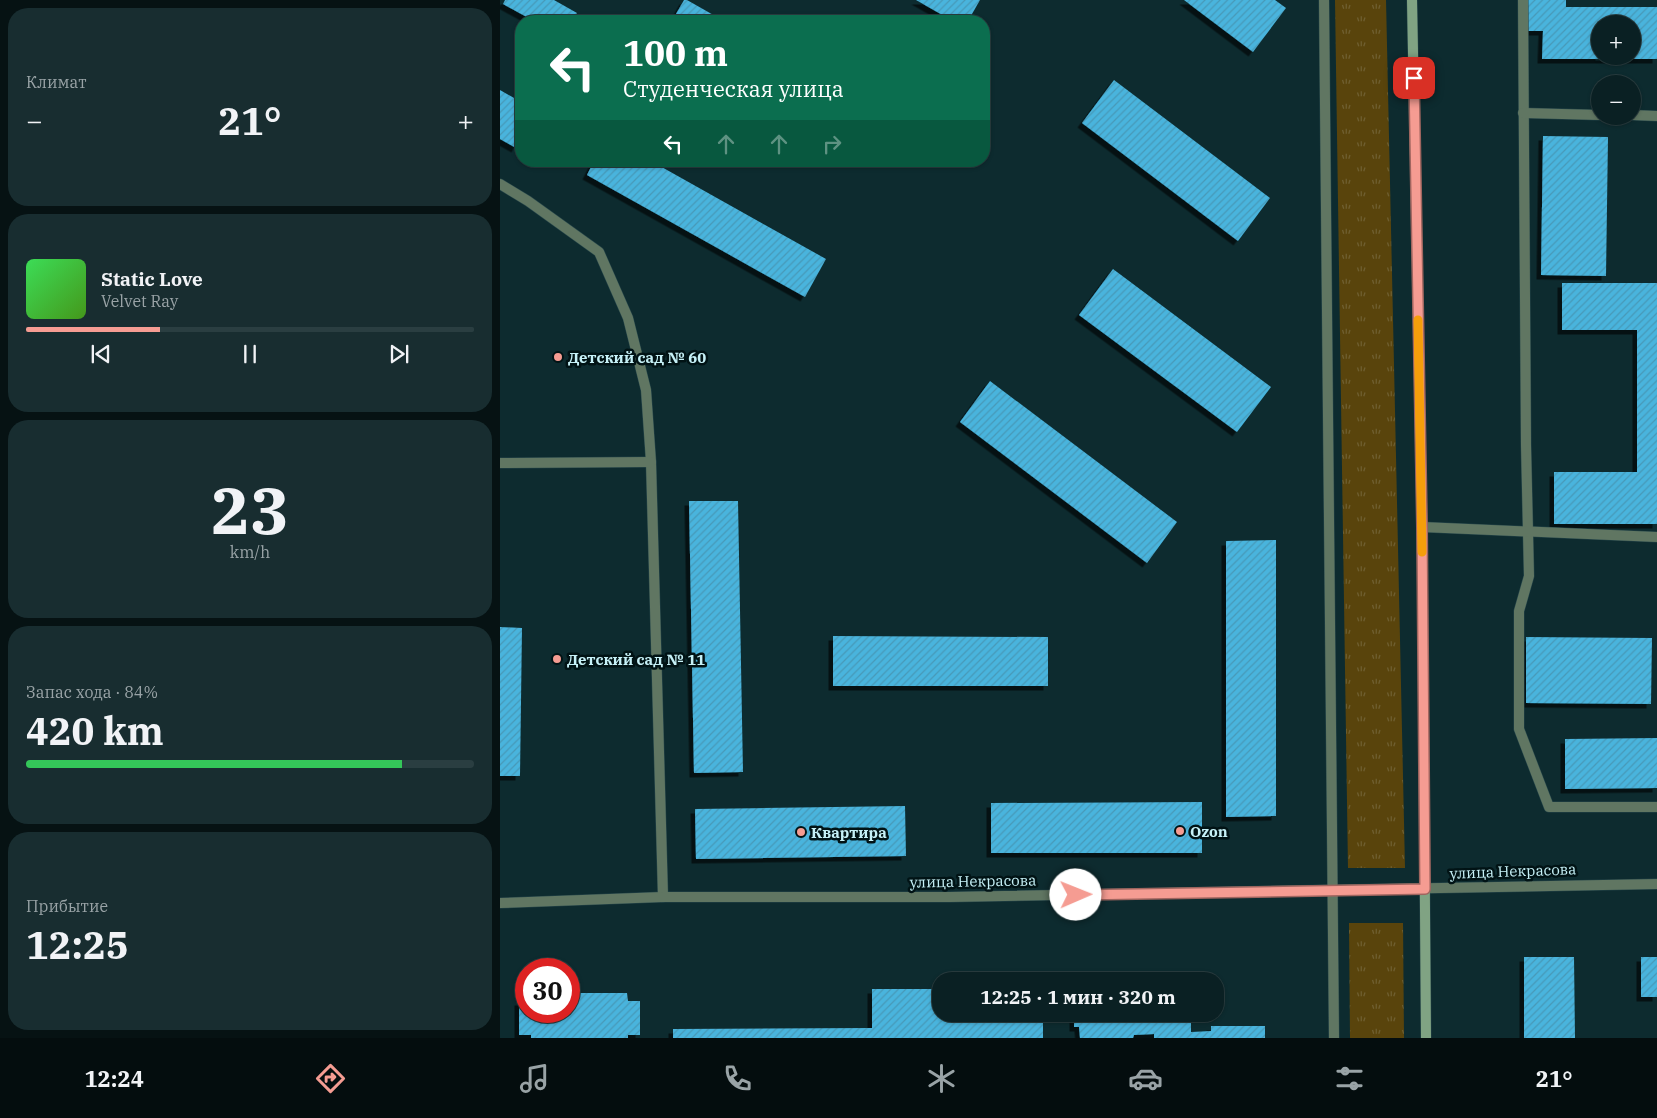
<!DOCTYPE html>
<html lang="ru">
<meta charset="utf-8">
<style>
:root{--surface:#0a2023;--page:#182d30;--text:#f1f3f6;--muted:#99a3a6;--line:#2a3e41;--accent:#f59c92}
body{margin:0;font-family:"IBM Plex Serif",serif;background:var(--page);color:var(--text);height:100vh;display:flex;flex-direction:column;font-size:19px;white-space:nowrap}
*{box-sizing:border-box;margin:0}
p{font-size:16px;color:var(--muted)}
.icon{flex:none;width:28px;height:28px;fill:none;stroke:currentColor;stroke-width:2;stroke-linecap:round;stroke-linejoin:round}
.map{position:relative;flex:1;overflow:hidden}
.panel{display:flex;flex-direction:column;gap:8px;padding:8px;background:#061213;width:500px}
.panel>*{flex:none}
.top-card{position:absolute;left:15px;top:15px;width:475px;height:152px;border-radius:20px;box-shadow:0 1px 4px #0004,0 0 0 1px var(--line);background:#0b6e4f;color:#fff;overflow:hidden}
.tools{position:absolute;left:1091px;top:15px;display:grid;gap:10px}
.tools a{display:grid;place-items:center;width:50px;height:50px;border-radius:50%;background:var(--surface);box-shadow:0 1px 4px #0004,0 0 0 1px var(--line);font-size:25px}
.speed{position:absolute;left:15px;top:958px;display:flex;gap:10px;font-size:25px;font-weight:700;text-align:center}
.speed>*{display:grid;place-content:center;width:65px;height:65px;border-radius:50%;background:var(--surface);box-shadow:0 1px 4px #0004,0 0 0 1px var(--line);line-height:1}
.speed .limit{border:8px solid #d22;background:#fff;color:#111}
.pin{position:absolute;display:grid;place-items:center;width:42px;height:42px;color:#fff;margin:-21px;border-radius:10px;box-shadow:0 2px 8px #0006}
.me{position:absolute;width:55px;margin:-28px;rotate:89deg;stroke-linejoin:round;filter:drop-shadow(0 0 4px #0008)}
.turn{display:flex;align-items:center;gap:18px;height:105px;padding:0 25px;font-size:22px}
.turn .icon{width:65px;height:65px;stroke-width:2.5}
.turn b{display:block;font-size:35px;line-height:42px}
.lanes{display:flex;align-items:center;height:48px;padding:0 25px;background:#0003;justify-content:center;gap:25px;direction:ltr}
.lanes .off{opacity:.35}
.big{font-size:38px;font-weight:700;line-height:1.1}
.panel .card{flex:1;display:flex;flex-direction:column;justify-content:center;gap:8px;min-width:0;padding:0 18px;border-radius:20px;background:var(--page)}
.panel .dial{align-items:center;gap:0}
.dial b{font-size:65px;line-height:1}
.song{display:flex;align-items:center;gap:15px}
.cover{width:60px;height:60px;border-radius:8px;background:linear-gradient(135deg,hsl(130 70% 55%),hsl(100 70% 35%))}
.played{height:5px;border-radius:2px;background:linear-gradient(90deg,var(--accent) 30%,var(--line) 30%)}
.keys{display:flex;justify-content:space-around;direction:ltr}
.heat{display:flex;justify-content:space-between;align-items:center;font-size:28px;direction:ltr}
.charge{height:8px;border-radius:4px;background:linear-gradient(90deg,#34c759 84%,var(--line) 0)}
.trip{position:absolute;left:432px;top:972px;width:292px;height:50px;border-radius:20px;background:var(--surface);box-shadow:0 1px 4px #0004,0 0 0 1px var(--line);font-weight:700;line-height:50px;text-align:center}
.menu{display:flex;height:80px;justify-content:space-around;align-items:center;background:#040d0e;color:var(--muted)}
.menu .icon{width:35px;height:35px}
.menu .selected{color:var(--accent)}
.menu b{font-size:22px;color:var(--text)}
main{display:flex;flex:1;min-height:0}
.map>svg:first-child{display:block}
</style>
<main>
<section class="panel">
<div class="card"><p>Климат</p>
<div class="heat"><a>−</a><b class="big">21°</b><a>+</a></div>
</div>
<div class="card">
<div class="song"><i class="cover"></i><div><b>Static Love</b><p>Velvet Ray</p></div></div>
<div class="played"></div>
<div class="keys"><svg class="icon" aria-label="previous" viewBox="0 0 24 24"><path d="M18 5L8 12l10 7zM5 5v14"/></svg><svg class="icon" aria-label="pause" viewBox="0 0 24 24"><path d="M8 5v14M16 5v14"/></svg><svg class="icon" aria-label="next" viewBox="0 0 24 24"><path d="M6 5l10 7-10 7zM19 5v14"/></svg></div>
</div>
<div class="card dial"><b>23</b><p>km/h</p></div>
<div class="card"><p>Запас хода · 84%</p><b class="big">420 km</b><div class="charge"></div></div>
<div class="card"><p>Прибытие</p><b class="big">12:25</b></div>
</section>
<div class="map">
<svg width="1157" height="1038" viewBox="0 0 1157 1038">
<defs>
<pattern id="grass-tufts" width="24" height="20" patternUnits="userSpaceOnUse" patternTransform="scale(1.25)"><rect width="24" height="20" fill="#59440c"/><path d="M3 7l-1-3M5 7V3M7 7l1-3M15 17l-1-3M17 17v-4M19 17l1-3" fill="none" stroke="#6f5f30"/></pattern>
<pattern id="building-hatch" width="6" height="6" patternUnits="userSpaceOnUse" patternTransform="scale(1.25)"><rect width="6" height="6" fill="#49b4dd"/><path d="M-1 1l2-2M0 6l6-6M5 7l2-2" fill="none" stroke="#4699b8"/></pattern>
<filter id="shadow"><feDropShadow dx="-4.5" dy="4.5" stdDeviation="0" flood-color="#0009"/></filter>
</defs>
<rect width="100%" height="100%" fill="#0d2b2f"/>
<g fill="url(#grass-tufts)">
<path d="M835,0H886L905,868H848Z"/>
<path d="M849,923H903L904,1038H850Z"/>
</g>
<g fill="url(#building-hatch)" fill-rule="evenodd" filter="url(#shadow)">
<path d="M5,0H54L77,13L72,21H34L3,4Z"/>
<path d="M184,0H187L224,21H172Z"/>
<path d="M416,0H480L468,21H453Z"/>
<path d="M684,0H775L786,8L753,52Z"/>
<path d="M1026,0H1066V7H1157V59H1042L1043,31H1026ZM1100,24H1132V56H1100Z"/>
<path d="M614,80L770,198L738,241L582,123Z"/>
<path d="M0,90L21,102V138L16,148L0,139Z"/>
<path d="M1043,136L1108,137L1106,276L1041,275Z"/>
<path d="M94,161H151L326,259L305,297L87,175Z"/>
<path d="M613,269L771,387L737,432L579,315Z"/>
<path d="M1062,283H1157V524H1054V472H1137V330H1062Z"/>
<path d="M490,381L677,522L647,563L460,422Z"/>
<path d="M189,501H238L243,772L194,773Z"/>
<path d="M776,540V816L726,817V541Z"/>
<path d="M0,627L22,628L20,776H0Z"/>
<path d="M333,636L548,637V686H333Z"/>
<path d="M1026,637L1152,638L1151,704L1026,703Z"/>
<path d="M1157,738V788L1065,789V739Z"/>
<path d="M702,802V853H491V803Z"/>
<path d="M405,806L406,856L196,859L195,809Z"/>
<path d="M1024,957H1074L1075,1038H1024Z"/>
<rect x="1141" y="957" width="16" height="40"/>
<path d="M372,989H441V1014H543V1038H173V1029L372,1028Z"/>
<path d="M69,993H127L128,1001H140V1035H128V1038H31V1035H19V1001H26V1011H69Z"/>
<path d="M574,1014H691V1032L711,1031V1026H765V1038H654V1034L634,1035L633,1038H580L579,1027H574Z"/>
</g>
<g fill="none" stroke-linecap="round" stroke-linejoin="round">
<g stroke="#27474b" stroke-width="11">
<g id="lane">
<path d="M824,0L834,1038"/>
<path d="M1023,0L1026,445L1029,576L1019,611V729L1049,807H1157"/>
<path d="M1023,113L1100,115"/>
<path d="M1132,115L1157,116"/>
<path d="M0,184L28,201L99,252L128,318L146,390L151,462L163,897"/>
<path d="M0,463L151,462"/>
<path d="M922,527L1157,537"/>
</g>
</g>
<g stroke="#27474b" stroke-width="11">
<path id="street" d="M0,903L163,897H450L1157,884"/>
</g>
<g stroke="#27474b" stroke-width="11">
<path id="secondary" d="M912,0L922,527L926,1038"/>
</g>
<use href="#lane" stroke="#607662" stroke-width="10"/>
<use href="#street" stroke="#607662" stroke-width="10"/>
<use href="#secondary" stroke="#80a383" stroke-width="10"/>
</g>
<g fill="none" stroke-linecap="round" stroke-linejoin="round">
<g stroke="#9f655f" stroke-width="12">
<path id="route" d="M576,895L925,889L922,527L914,78"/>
</g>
<use href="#route" stroke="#f59c92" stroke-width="9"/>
<path stroke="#f59e0b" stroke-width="9" d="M918,320L922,552"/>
</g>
<g fill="#f59c92" stroke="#011315" stroke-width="2">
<circle cx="58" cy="357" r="5"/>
<circle cx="57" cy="659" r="5"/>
<circle cx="680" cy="831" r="5"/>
<circle cx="301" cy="832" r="5"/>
</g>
<g text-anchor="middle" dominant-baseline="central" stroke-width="5" stroke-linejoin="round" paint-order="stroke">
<g font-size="15" font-weight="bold" fill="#c6f1f7" stroke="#011315" text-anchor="start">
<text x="68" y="357">Детский сад № 60</text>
<text x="67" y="659">Детский сад № 11</text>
<text x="690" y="831">Ozon</text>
<text x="311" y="832">Квартира</text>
</g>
<g font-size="15" fill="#c6f1f7" stroke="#011315">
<text transform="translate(1013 871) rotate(-2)">улица Некрасова</text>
<text transform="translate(473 881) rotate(-1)">улица Некрасова</text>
</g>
</g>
</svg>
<div class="tools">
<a>+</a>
<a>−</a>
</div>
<div class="speed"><div class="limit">30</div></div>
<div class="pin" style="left:914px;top:78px;background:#d93025"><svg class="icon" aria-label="arrive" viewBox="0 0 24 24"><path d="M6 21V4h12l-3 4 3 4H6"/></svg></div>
<svg class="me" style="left:576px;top:895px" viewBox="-20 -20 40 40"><circle r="19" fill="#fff"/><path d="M0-13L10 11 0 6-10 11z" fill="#f59c92"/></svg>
<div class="trip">12:25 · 1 мин · 320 m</div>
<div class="top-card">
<div class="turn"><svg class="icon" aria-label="left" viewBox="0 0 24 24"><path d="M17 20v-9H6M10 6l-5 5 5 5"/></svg><div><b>100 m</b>Студенческая улица</div></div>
<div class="lanes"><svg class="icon" aria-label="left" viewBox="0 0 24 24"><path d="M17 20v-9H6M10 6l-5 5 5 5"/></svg><svg class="icon off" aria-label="ahead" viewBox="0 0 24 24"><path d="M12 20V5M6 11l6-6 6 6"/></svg><svg class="icon off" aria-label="ahead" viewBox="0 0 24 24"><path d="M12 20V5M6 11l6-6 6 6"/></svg><svg class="icon off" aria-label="right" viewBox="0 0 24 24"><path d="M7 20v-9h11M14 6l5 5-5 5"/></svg></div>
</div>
</div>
</main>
<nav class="menu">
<b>12:24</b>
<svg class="icon selected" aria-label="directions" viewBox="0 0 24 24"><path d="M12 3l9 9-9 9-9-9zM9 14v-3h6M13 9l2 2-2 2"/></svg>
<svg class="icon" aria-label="music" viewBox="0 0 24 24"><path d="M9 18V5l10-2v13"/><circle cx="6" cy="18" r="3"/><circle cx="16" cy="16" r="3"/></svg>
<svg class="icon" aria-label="phone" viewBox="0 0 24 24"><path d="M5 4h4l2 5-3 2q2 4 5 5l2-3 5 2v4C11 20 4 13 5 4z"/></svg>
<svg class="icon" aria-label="climate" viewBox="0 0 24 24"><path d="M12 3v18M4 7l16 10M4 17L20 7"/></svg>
<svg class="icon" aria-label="car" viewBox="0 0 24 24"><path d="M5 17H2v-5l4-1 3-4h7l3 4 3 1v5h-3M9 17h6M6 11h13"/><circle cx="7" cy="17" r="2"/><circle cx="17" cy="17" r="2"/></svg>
<svg class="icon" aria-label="filters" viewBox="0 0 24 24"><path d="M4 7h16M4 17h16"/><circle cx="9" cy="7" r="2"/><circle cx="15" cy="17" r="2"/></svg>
<b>21°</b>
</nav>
